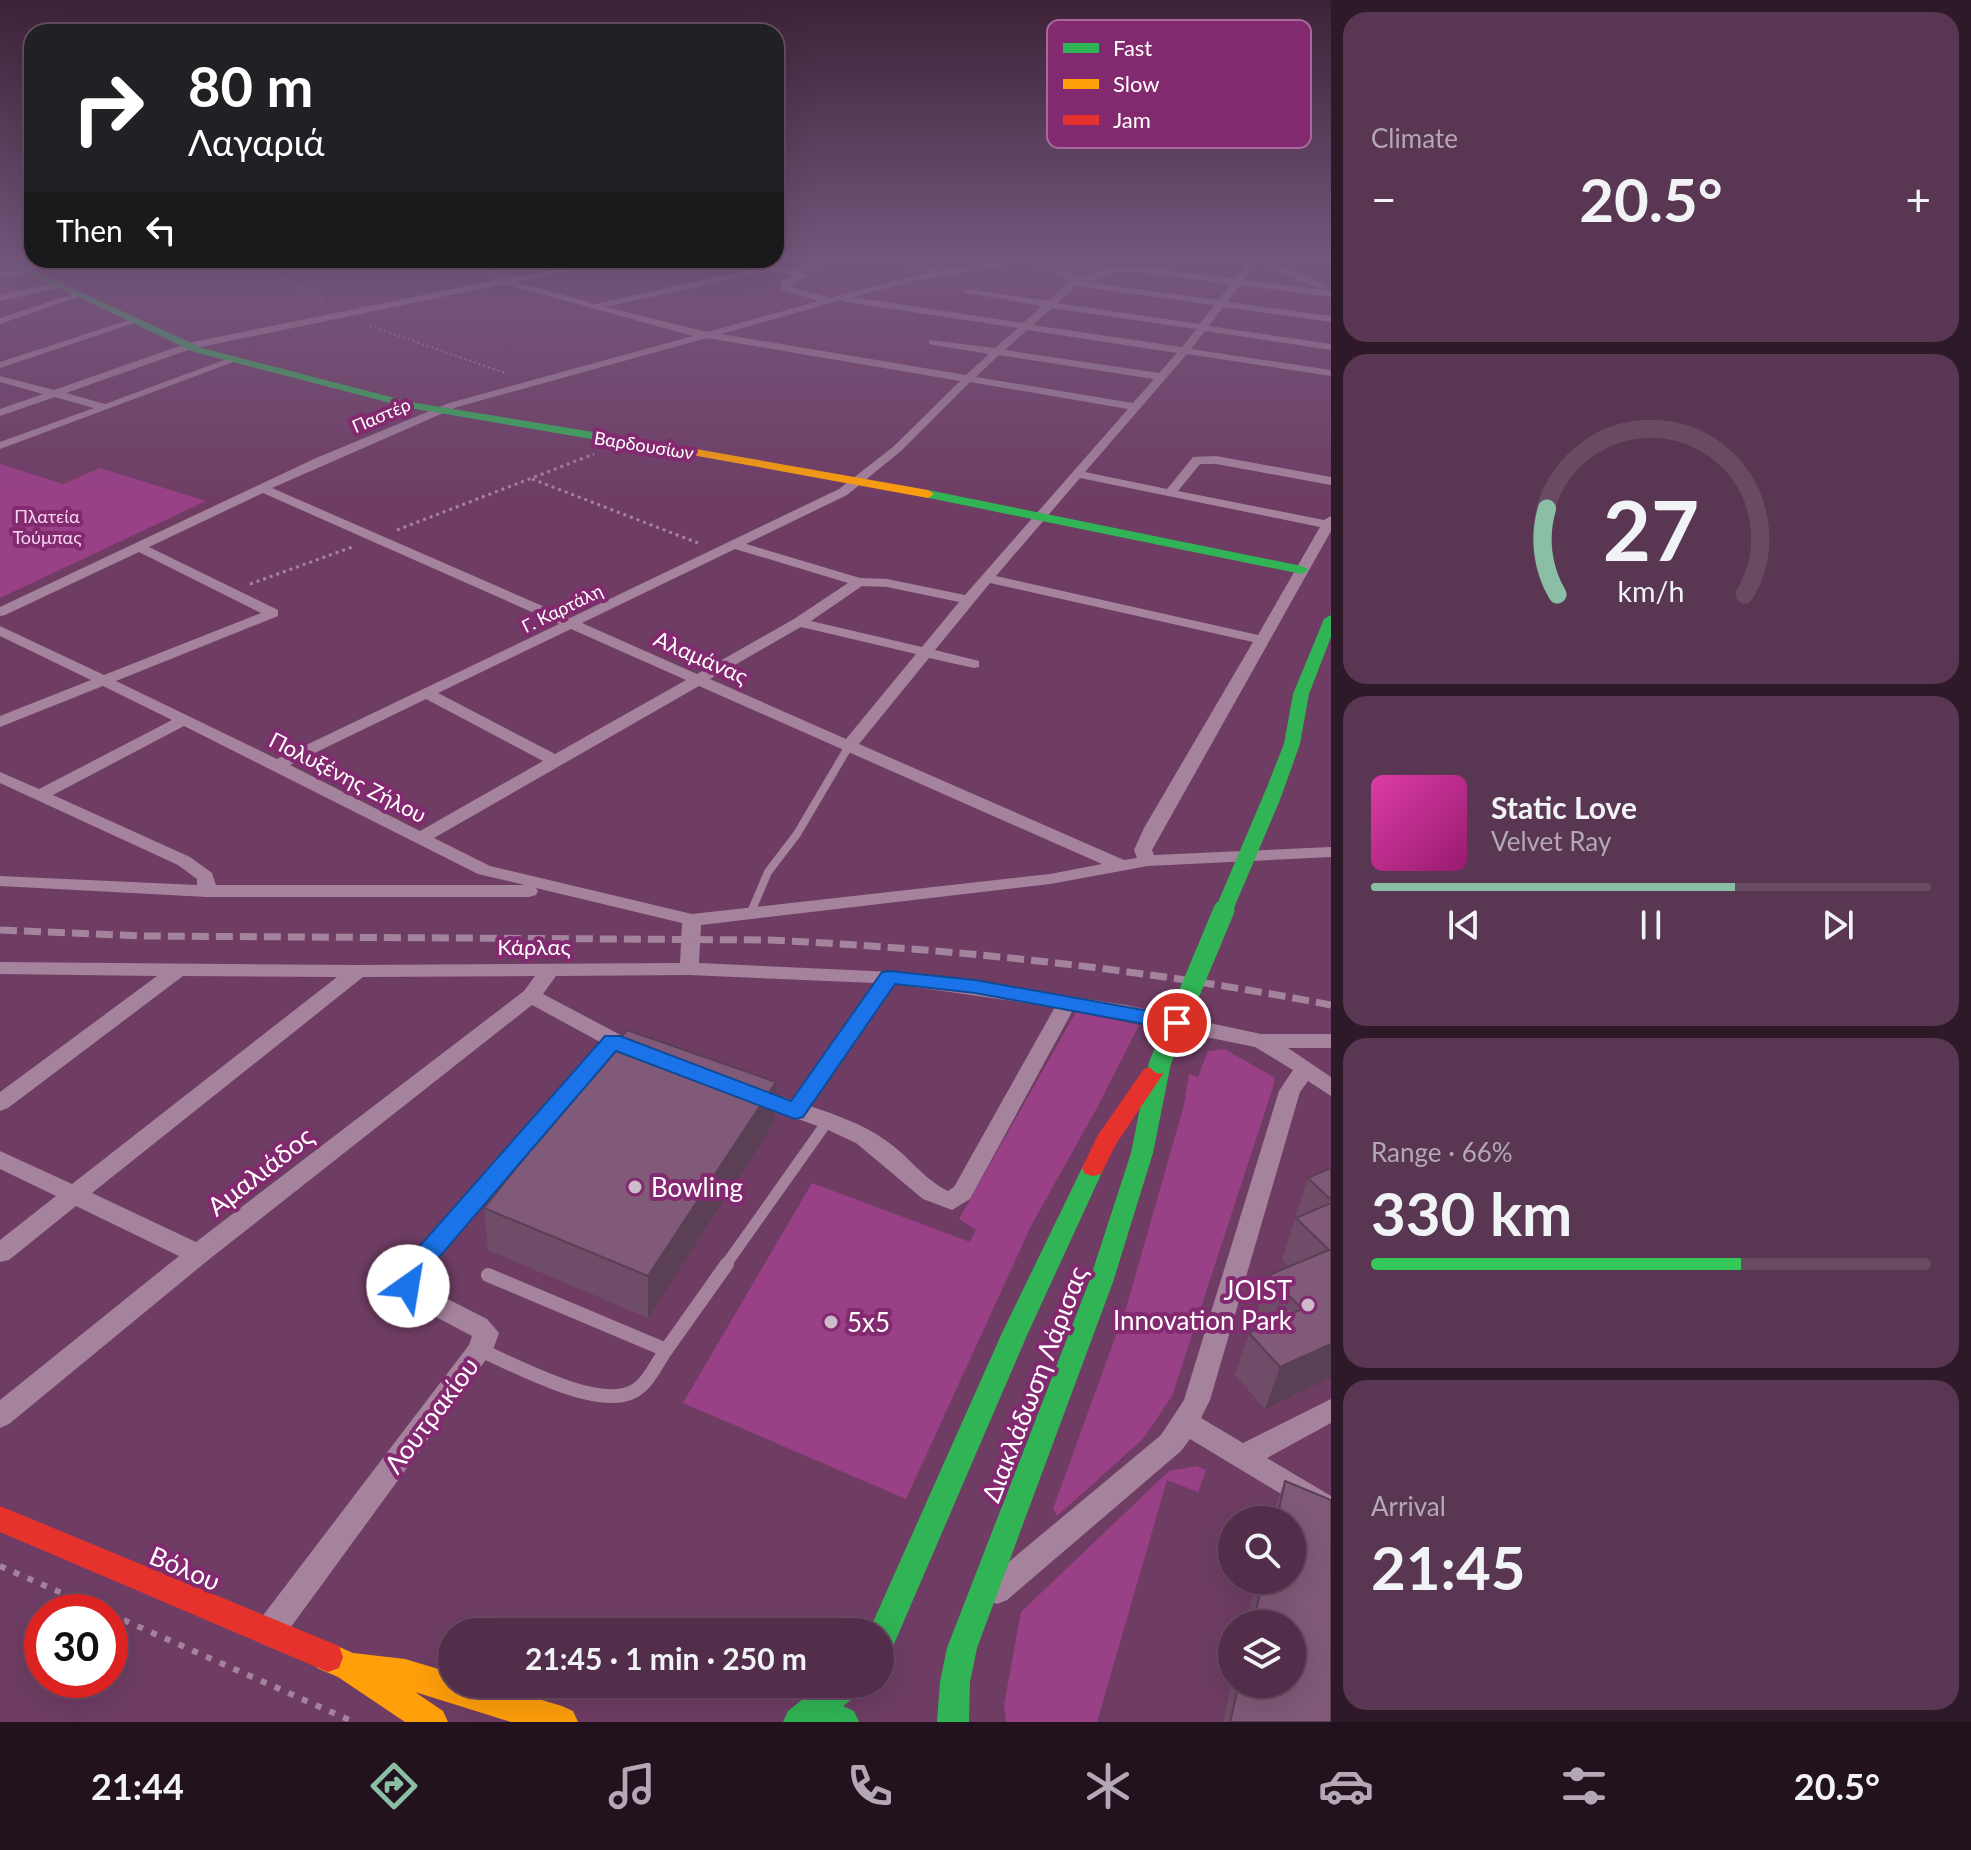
<!DOCTYPE html>
<meta charset="utf-8">
<style>
:root{--surface:#532e4b;--page:#593652;--text:#f1f3f6;--muted:#b5a8b5;--line:#694a63;--accent:#8abfa5}
body{margin:0;font-family:Lato,sans-serif;background:var(--page);color:var(--text);height:100vh;display:flex;flex-direction:column;font-size:30px;white-space:nowrap}
*{box-sizing:border-box;margin:0}
p{font-size:26px;color:var(--muted)}
.icon{flex:none;width:44px;height:44px;fill:none;stroke:currentColor;stroke-width:2;stroke-linecap:round;stroke-linejoin:round}
.map{position:relative;flex:1;overflow:hidden}
.drawer{display:flex;flex-direction:column;gap:12px;padding:12px;background:#2e1929;width:640px}
.drawer>*{flex:none}
.top-card{position:absolute;left:24px;top:24px;width:760px;height:244px;border-radius:24px;box-shadow:0 8px 32px #0002,0 0 0 2px var(--line);background:#202124;color:#fff;overflow:hidden}
.tools{position:absolute;left:1218px;top:1506px;display:grid;gap:16px}
.tools a{display:grid;place-items:center;width:88px;height:88px;border-radius:50%;background:var(--surface);box-shadow:0 8px 32px #0002,0 0 0 2px var(--line);font-size:40px}
.speed{position:absolute;left:24px;top:1594px;display:flex;gap:16px;font-size:40px;font-weight:700;text-align:center}
.speed>*{display:grid;place-content:center;width:104px;height:104px;border-radius:50%;background:var(--surface);box-shadow:0 8px 32px #0002,0 0 0 2px var(--line);line-height:1}
.speed .limit{border:12px solid #d22;background:#fff;color:#111}
.pin{position:absolute;display:grid;place-items:center;width:68px;height:68px;color:#fff;margin:-34px;border:4px solid #fff;border-radius:50%;box-shadow:0 2px 8px #0007}
.me{position:absolute;width:88px;margin:-44px;rotate:32deg;stroke-linejoin:round;filter:drop-shadow(0 0 6px #0008)}
.turn{display:flex;align-items:center;gap:28px;height:168px;padding:0 32px;font-size:36px}
.turn .icon{width:104px;height:104px;stroke-width:2.5}
.turn b{display:block;font-size:56px;line-height:68px}
.then{display:flex;align-items:center;height:76px;padding:0 32px;background:#0003;gap:16px;font-size:30px}
.big{font-size:60px;font-weight:700;line-height:1.1}
.drawer .card{flex:1;display:flex;flex-direction:column;justify-content:center;gap:12px;min-width:0;padding:0 28px;border-radius:24px;background:var(--page)}
.drawer .dial{align-items:center;gap:0}
.dial svg{height:208px;overflow:visible;fill:none;stroke:var(--line);stroke-width:7;stroke-linecap:round;text-anchor:middle}
.dial text{fill:var(--text);stroke:none}
.song{display:flex;align-items:center;gap:24px}
.cover{width:96px;height:96px;border-radius:12px;background:linear-gradient(135deg,hsl(320 70% 55%),hsl(320 70% 35%))}
.played{height:8px;border-radius:4px;background:linear-gradient(90deg,var(--accent) 65%,var(--line) 65%)}
.keys{display:flex;justify-content:space-around;direction:ltr}
.heat{display:flex;justify-content:space-between;align-items:center;font-size:44px;direction:ltr}
.charge{height:12px;border-radius:6px;background:linear-gradient(90deg,#34c759 66%,var(--line) 0)}
.trip{position:absolute;left:438px;top:1618px;width:456px;height:80px;border-radius:40px;background:var(--surface);box-shadow:0 8px 32px #0002,0 0 0 2px var(--line);font-weight:700;line-height:80px;text-align:center}
.tab-bar{display:flex;height:128px;justify-content:space-around;align-items:center;background:#21121e;color:var(--muted)}
.tab-bar .icon{width:56px;height:56px}
.tab-bar .on{color:var(--accent)}
.tab-bar b{font-size:36px;color:var(--text)}
main{display:flex;flex:1;min-height:0}
.map>svg:first-child{display:block}
</style>
<main>
<div class="map">
<svg width="1331" height="1722" viewBox="0 0 1331 1722">
<rect width="100%" height="100%" fill="#6f3d64"/>
<g fill="#9a4087">
<path d="M1037,260H1084L1108,271L1073,277Z"/>
<path d="M0,464L63,484L100,468L206,501L0,598Z"/>
<path d="M1076,1012L1139,1025L1098,1106L1031,1226L906,1499L683,1403L812,1183L970,1242L976,1230L959,1219Z"/>
<path d="M1224,1049L1274,1077V1084L1172,1396L1143,1439L1057,1516L1053,1509L1127,1305L1184,1105L1189,1074L1198,1077L1208,1051Z"/>
<path d="M1197,1466L1206,1470L1198,1492L1167,1480L1097,1722H1006L1004,1705L1021,1612L1169,1471Z"/>
</g>
<g fill="none" stroke-linecap="round" stroke-linejoin="round">
<g stroke="#a5839d" stroke-width="2" stroke-dasharray="2 3" stroke-linecap="butt">
<path d="M257,260L323,303"/>
<path d="M370,326L505,373"/>
</g>
<g stroke="#a5839d" stroke-width="3" stroke-dasharray="3 4" stroke-linecap="butt">
<path d="M532,479L698,543"/>
<path d="M397,530L594,454"/>
<path d="M250,584L355,546"/>
</g>
<g stroke="#a5839d" stroke-width="6" stroke-dasharray="6 9" stroke-linecap="butt">
<path d="M0,1566L105,1612"/>
<path d="M110,1614L354,1722"/>
</g>
<path stroke="#a5839d" stroke-width="8" d="M751,912L768,872L797,834L849,746"/>
<path stroke="#a5839d" stroke-width="11" d="M725,1266L827,1122"/>
<g stroke="#a5839d" stroke-width="14">
<path d="M488,1275L666,1350L727,1264"/>
<path d="M480,1350C515,1365 593,1408 630,1393C647,1387 656,1364 666,1350"/>
</g>
<g fill="#a5839d" fill-rule="evenodd">
<path d="M465,260H475L507,278L618,260H638L515,282L596,304L769,265L789,270L827,260H841L800,273L807,276L789,286L829,298L928,273L887,260H901L939,271L1008,260H1038L1079,278L1114,267L1137,266L1235,279L1249,261L1268,260L1329,287L1321,289L1259,263L1244,280L1331,291V297L1240,285L1227,302L1331,316V322L1223,307L1209,326L1331,344V350L1205,331L1191,349L1331,370V376L1187,354L1085,472L1167,489L1193,457L1216,456L1331,477V485L1216,464H1200L1178,491L1324,520L1331,516V531L1152,850L1154,855L1331,847V857L1148,866L1050,884L701,925L699,963L916,973L1126,1005L1261,1034H1331V1048H1288L1331,1077V1096L1308,1081L1300,1092L1210,1400L1201,1418L1243,1443L1331,1399V1423L1267,1458L1331,1496V1524L1190,1439L1181,1451L1007,1600L997,1604L987,1600L982,1590L987,1580L1161,1435L1184,1400L1279,1091L1293,1070L1255,1047L1073,1010L970,1199L952,1210L923,1199L856,1143L826,1129L747,1101L744,1096L747,1091L755,1088L792,1100L875,983L689,975L556,976L543,994L630,1040L633,1045L630,1050H616L423,1276L421,1284L424,1287L487,1319L499,1333L493,1350L280,1642L269,1647L258,1642L254,1632L258,1622L469,1345L472,1336L406,1301L396,1286L403,1265L600,1042L532,1005L207,1261L9,1424L0,1428V1400L179,1256L76,1206L9,1260L0,1262V1240L56,1196L0,1169V1151L72,1184L337,977L183,976L8,1108L0,1111V1092L157,976L0,974V962L358,965L680,963L682,923L536,888L538,891L536,895L529,897H207L0,886V876L197,885V879L178,865L0,783V772L39,789L172,720L103,686L0,727V716L91,680L0,636V626L104,675L261,613L139,552L5,615L0,616V607L316,458L449,403L693,336L504,284L191,349L66,393L105,404L227,359L236,361L0,449V442L94,408L55,397L0,416V409L43,394L0,382V376L54,390L188,343L497,280ZM1028,262L1070,281L1048,301L967,289L962,292L1042,306L1023,323L853,297L914,281ZM769,271L793,276L780,281L782,290L819,301L707,332L606,307ZM1137,272L1231,284L1218,300L1086,282L1115,273ZM1076,286L1214,305L1200,324L1057,303ZM842,300L846,302L1018,328L995,348L929,340V344L933,345L989,354L966,375L721,334ZM1052,308L1196,329L1182,347L1033,325ZM1027,330L1177,353L1159,373L1005,350ZM707,338L960,381L893,447L839,489L570,618L272,488L457,407ZM999,355L1154,379L1133,403L976,377ZM970,382L1128,409L965,595L887,579L860,578L746,544L847,495L901,451ZM1080,478L1320,527L1258,635L996,576ZM263,493L559,624L277,759L116,681L278,616V610L149,547ZM735,549L848,583L794,619L697,674L582,623ZM990,583L1253,642L1144,828L1134,850L1137,858L1124,860L859,744L929,658L974,668L979,667V661L935,650ZM862,586L887,587L959,602L922,647L811,621ZM801,627L916,654L846,739L710,679ZM571,629L686,680L555,754L438,693ZM699,686L1102,864L1050,874L692,914L490,866L434,838ZM426,699L543,761L420,831L290,765ZM184,726L478,874L525,885H216L212,873L190,857L53,795ZM535,976L524,991L196,1242L92,1193L363,977ZM894,984L1055,1007L954,1187L948,1191C923,1179 908,1155 885,1140C863,1124 836,1115 810,1106Z"/>
<path d="M30,269V273L0,278V272Z"/>
<path d="M59,282L62,287L0,301V295Z"/>
<path d="M76,293L84,295L0,324V318Z"/>
<path d="M132,319L140,321L0,368V362Z"/>
</g>
<g fill="#30b455" fill-rule="evenodd">
<path d="M0,260H11L202,348L410,402L685,447L691,451L685,455L410,408L194,352Z"/>
<path d="M928,490L1302,566L1309,570L1302,574L924,497V491Z"/>
<path d="M1331,615V637L1309,694L1300,744L1281,797L1278,801H1266L1263,797L1284,744L1293,694L1324,619Z"/>
<path d="M1160,1056L1167,1058L1171,1063L1153,1153L1113,1282L977,1648L970,1682L969,1722H937L940,1682L947,1648L1089,1282L1131,1153L1149,1063L1153,1058Z"/>
<path d="M1093,1160L1101,1162L1104,1168L1028,1333L891,1651L880,1656V1632L869,1631L1002,1333L1082,1168L1085,1162Z"/>
<path d="M822,1684H861L857,1695L843,1706L854,1711L859,1722H783L788,1711Z"/>
</g>
<g fill="#ff9f0a" fill-rule="evenodd">
<path d="M685,447L928,490L934,494L928,498L681,453L679,451Z"/>
<path d="M328,1642L353,1653L405,1659L452,1673V1684H488L562,1706L573,1711L578,1722H511L415,1692L443,1711L448,1722H405L338,1677L317,1668L313,1657L317,1646Z"/>
</g>
<g fill="#e5322d" fill-rule="evenodd">
<path d="M1152,1067L1160,1069L1163,1074L1116,1144L1101,1174L1093,1176L1085,1174L1082,1168L1098,1135L1144,1069Z"/>
<path d="M0,1506L339,1646L343,1657L339,1668L328,1672L0,1532Z"/>
</g>
<path stroke="#a4839c" stroke-width="7" stroke-dasharray="17 7" stroke-linecap="butt" d="M0,930L145,936L769,940C958,949 1145,969 1331,1005"/>
<path stroke="#30b455" stroke-width="17" d="M1223,912L1272,797"/>
<path stroke="#30b455" stroke-width="21" d="M1160,1063L1224,910"/>
</g>
<g fill="#6f4d68">
<path d="M774,1123L648,1318L488,1250L484,1208Z"/>
<path d="M1331,1168V1378L1265,1409L1235,1375L1249,1333L1263,1326L1255,1317L1269,1275L1289,1267L1282,1260L1308,1178Z"/>
<path d="M1285,1481L1331,1722H1223L1232,1682V1684H1292V1624H1246L1256,1580H1292V1520H1270Z"/>
</g>
<g fill="#5a3f55">
<path d="M776,1082L774,1123L648,1318V1276Z"/>
<path d="M1331,1344V1378L1265,1409L1280,1367Z"/>
</g>
<g fill="#815a79" stroke="#5a3f55" stroke-width="2">
<path d="M627,1030L776,1082L648,1276L484,1208Z"/>
<path d="M1331,1168V1200L1308,1178Z"/>
<path d="M1331,1203V1344L1280,1367L1249,1333L1302,1309L1269,1275L1329,1250L1296,1218Z"/>
<path d="M1285,1481L1331,1500V1722H1230L1239,1684H1292V1624H1253L1263,1580H1292V1520H1277Z"/>
</g>
<linearGradient id="sky" x2="0" y2="1"><stop stop-color="#3d2237"/><stop offset="0.52" stop-color="#74577d"/><stop offset="1" stop-color="#74577d" stop-opacity="0"/></linearGradient>
<rect width="1331" height="501" fill="url(#sky)"/>
<path fill="#1a73e8" stroke="#114b97" stroke-width="2" d="M889,971L975,980L1177,1016L1187,1023L1177,1030L975,993L895,984L803,1117L795,1119L616,1051L423,1276L417,1293L408,1296L400,1293L396,1286L403,1265L605,1036H620L791,1101L882,972Z"/>
<g fill="#cdbbc9" stroke="#83296f" stroke-width="3">
<circle cx="635" cy="1187" r="8"/>
<circle cx="1308" cy="1305" r="8"/>
<circle cx="831" cy="1322" r="8"/>
</g>
<g text-anchor="middle" dominant-baseline="central" stroke-width="8" stroke-linejoin="round" paint-order="stroke">
<g font-size="18" fill="#fff" stroke="#83296f">
<text transform="translate(381 415) rotate(-23)">Παστέρ</text>
<text transform="translate(644 445) rotate(9)">Βαρδουσίων</text>
<text transform="translate(562 608) rotate(-26)">Γ. Καρτάλη</text>
</g>
<g font-size="18" fill="#f5d6ef" stroke="#83296f">
<text x="47" y="516">Πλατεία<tspan x="47" dy="21">Τούμπας</tspan></text>
</g>
<g font-size="22" fill="#fff" stroke="#83296f">
<text transform="translate(701 657) rotate(24)">Αλαμάνας</text>
<text transform="translate(348 777) rotate(27)">Πολυξένης Ζήλου</text>
<text x="534" y="946">Κάρλας</text>
</g>
<g font-size="26" fill="#fff" stroke="#83296f">
<text transform="translate(260 1171) rotate(-38)">Αμαλιάδος</text>
<text transform="translate(1034 1384) rotate(-69)">Διακλάδωση Λάρισας</text>
<text transform="translate(431 1415) rotate(-53)">Λουτρακίου</text>
<text transform="translate(185 1568) rotate(23)">Βόλου</text>
</g>
<g font-size="26" fill="#fff" stroke="#83296f" text-anchor="start">
<text x="651" y="1187">Bowling</text>
<text x="1292" y="1290" text-anchor="end">JOIST<tspan x="1292" dy="30">Innovation Park</tspan></text>
<text x="847" y="1322">5x5</text>
</g>
</g>
<rect x="1047" y="20" width="264" height="128" rx="12" fill="#83296f" stroke="#a8699a" stroke-width="2"/>
<rect x="1063" y="43" width="36" height="10" fill="#30b455"/>
<rect x="1063" y="79" width="36" height="10" fill="#ff9f0a"/>
<rect x="1063" y="115" width="36" height="10" fill="#e5322d"/>
<g font-size="22" fill="#fff">
<text x="1113" y="56">Fast</text>
<text x="1113" y="92">Slow</text>
<text x="1113" y="128">Jam</text>
</g>
</svg>
<div class="tools">
<a><svg class="icon" aria-label="search" viewBox="0 0 24 24"><circle cx="10" cy="10" r="6"/><path d="M15 15l6 6"/></svg></a>
<a><svg class="icon" aria-label="layers" viewBox="0 0 24 24"><path d="M12 4l9 5-9 5-9-5zM3 14l9 5 9-5"/></svg></a>
</div>
<div class="speed"><div class="limit">30</div></div>
<div class="pin" style="left:1177px;top:1023px;background:#d93025"><svg class="icon" aria-label="arrive" viewBox="0 0 24 24"><path d="M6 21V4h12l-3 4 3 4H6"/></svg></div>
<svg class="me" style="left:408px;top:1286px" viewBox="-20 -20 40 40"><circle r="19" fill="#fff"/><path d="M0-13L10 11 0 6-10 11z" fill="#1a73e8"/></svg>
<div class="trip">21:45 · 1 min · 250 m</div>
<div class="top-card">
<div class="turn"><svg class="icon" aria-label="right" viewBox="0 0 24 24"><path d="M7 20v-9h11M14 6l5 5-5 5"/></svg><div><b>80 m</b>Λαγαριά</div></div>
<div class="then">Then<svg class="icon" aria-label="left" viewBox="0 0 24 24"><path d="M17 20v-9H6M10 6l-5 5 5 5"/></svg></div>
</div>
</div>
<section class="drawer">
<div class="card"><p>Climate</p>
<div class="heat"><a>−</a><b class="big">20.5°</b><a>+</a></div>
</div>
<div class="card dial"><svg viewBox="0 0 100 80">
<path d="M14 69A42 42 0 1 1 86 69"/>
<path d="M14 69A42 42 0 0 1 10 36" stroke="#8abfa5"/>
<text x="50" y="56" font-size="32" font-weight="700">27</text>
<text x="50" y="72" font-size="11">km/h</text>
</svg></div>
<div class="card">
<div class="song"><i class="cover"></i><div><b>Static Love</b><p>Velvet Ray</p></div></div>
<div class="played"></div>
<div class="keys"><svg class="icon" aria-label="previous" viewBox="0 0 24 24"><path d="M18 5L8 12l10 7zM5 5v14"/></svg><svg class="icon" aria-label="pause" viewBox="0 0 24 24"><path d="M8 5v14M16 5v14"/></svg><svg class="icon" aria-label="next" viewBox="0 0 24 24"><path d="M6 5l10 7-10 7zM19 5v14"/></svg></div>
</div>
<div class="card"><p>Range · 66%</p><b class="big">330 km</b><div class="charge"></div></div>
<div class="card"><p>Arrival</p><b class="big">21:45</b></div>
</section>
</main>
<nav class="tab-bar">
<b>21:44</b>
<svg class="icon on" aria-label="directions" viewBox="0 0 24 24"><path d="M12 3l9 9-9 9-9-9zM9 14v-3h6M13 9l2 2-2 2"/></svg>
<svg class="icon" aria-label="music" viewBox="0 0 24 24"><path d="M9 18V5l10-2v13"/><circle cx="6" cy="18" r="3"/><circle cx="16" cy="16" r="3"/></svg>
<svg class="icon" aria-label="phone" viewBox="0 0 24 24"><path d="M5 4h4l2 5-3 2q2 4 5 5l2-3 5 2v4C11 20 4 13 5 4z"/></svg>
<svg class="icon" aria-label="climate" viewBox="0 0 24 24"><path d="M12 3v18M4 7l16 10M4 17L20 7"/></svg>
<svg class="icon" aria-label="car" viewBox="0 0 24 24"><path d="M5 17H2v-5l4-1 3-4h7l3 4 3 1v5h-3M9 17h6M6 11h13"/><circle cx="7" cy="17" r="2"/><circle cx="17" cy="17" r="2"/></svg>
<svg class="icon" aria-label="filters" viewBox="0 0 24 24"><path d="M4 7h16M4 17h16"/><circle cx="9" cy="7" r="2"/><circle cx="15" cy="17" r="2"/></svg>
<b>20.5°</b>
</nav>
